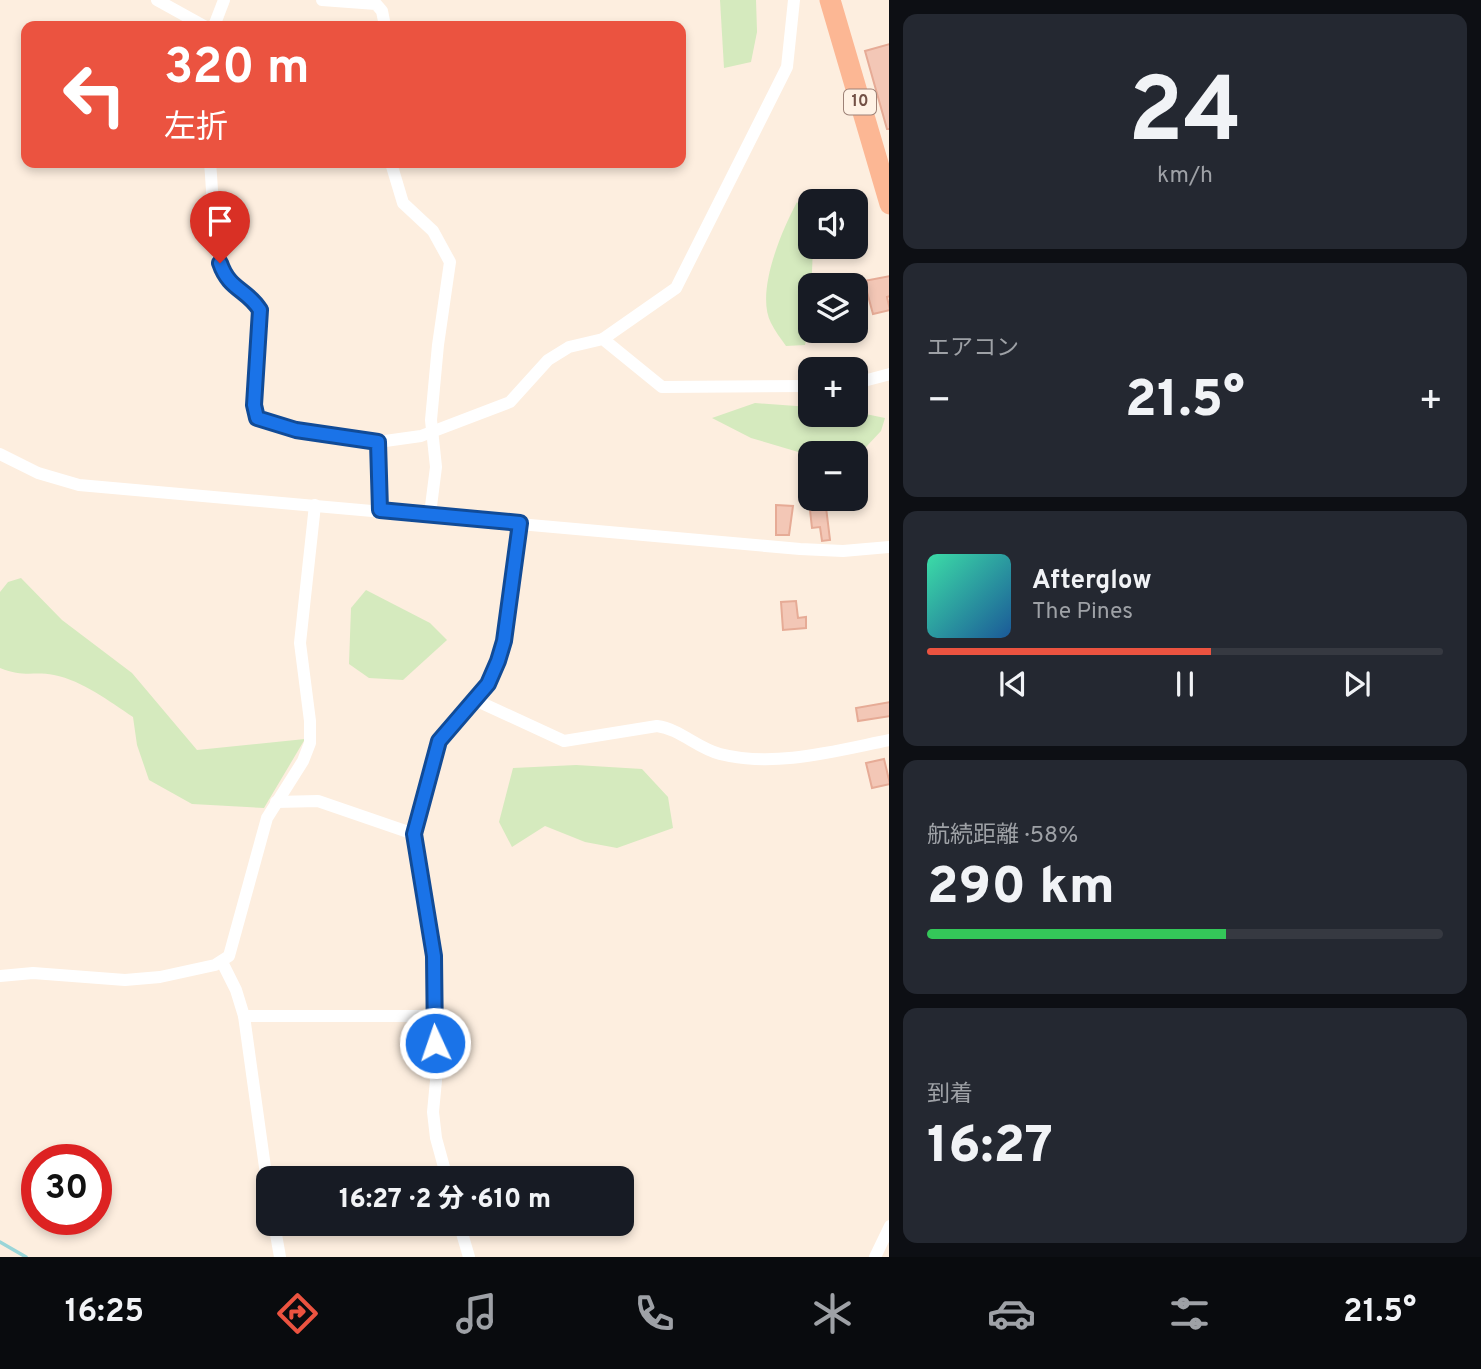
<!DOCTYPE html>
<html lang="ja">
<meta charset="utf-8">
<style>
:root{--surface:#171b24;--page:#242831;--text:#f1f3f6;--muted:#9ea1a6;--line:#363941;--accent:#eb5340}
body{margin:0;font-family:Overpass,"Noto Sans JP",sans-serif;background:var(--page);color:var(--text);height:100vh;display:flex;flex-direction:column;font-size:26px;white-space:nowrap}
*{box-sizing:border-box;margin:0}
p{font-size:23px;color:var(--muted)}
.icon{flex:none;width:38px;height:38px;fill:none;stroke:currentColor;stroke-width:2;stroke-linecap:round;stroke-linejoin:round}
.map{position:relative;flex:1;overflow:hidden}
.drawer{display:flex;flex-direction:column;gap:14px;padding:14px;background:#0d0f14;width:592px}
.drawer>*{flex:none}
.hud{position:absolute;left:21px;top:21px;width:665px;height:147px;border-radius:14px;box-shadow:0 4px 10px #0003;background:#eb5340;color:#fff;overflow:hidden}
.fabs{position:absolute;left:798px;top:189px;display:grid;gap:14px}
.fabs a{display:grid;place-items:center;width:70px;height:70px;border-radius:14px;background:var(--surface);box-shadow:0 4px 10px #0003;font-size:35px}
.speed{position:absolute;left:21px;top:1144px;display:flex;gap:14px;font-size:35px;font-weight:700;text-align:center}
.speed>*{display:grid;place-content:center;width:91px;height:91px;border-radius:50%;background:var(--surface);box-shadow:0 4px 10px #0003;line-height:1}
.speed .limit{border:10px solid #d22;background:#fff;color:#111}
.pin{position:absolute;display:grid;place-items:center;width:60px;height:60px;color:#fff;margin:-72px -30px;border-radius:50% 50% 50% 0;rotate:-45deg;box-shadow:0 0 7px #0007}
.pin .icon{rotate:45deg}
.me{position:absolute;width:77px;margin:-38px;rotate:357deg;stroke-linejoin:round;filter:drop-shadow(0 0 5px #0008)}
.turn{display:flex;align-items:center;gap:24px;height:147px;padding:0 28px;font-size:32px}
.turn .icon{width:91px;height:91px;stroke-width:2.5}
.turn b{display:block;font-size:49px;line-height:60px}
.big{font-size:52px;font-weight:800;line-height:1.1}
.drawer .tile{flex:1;display:flex;flex-direction:column;justify-content:center;gap:10px;min-width:0;padding:0 24px;border-radius:14px;background:var(--page)}
.drawer .dial{align-items:center;gap:0}
.dial b{font-size:91px;line-height:1}
.song{display:flex;align-items:center;gap:21px}
.cover{width:84px;height:84px;border-radius:10px;background:linear-gradient(135deg,hsl(160 70% 55%),hsl(210 70% 35%))}
.played{height:7px;border-radius:4px;background:linear-gradient(90deg,var(--accent) 55%,var(--line) 55%)}
.keys{display:flex;justify-content:space-around;direction:ltr}
.heat{display:flex;justify-content:space-between;align-items:center;font-size:38px;direction:ltr}
.charge{height:10px;border-radius:5px;background:linear-gradient(90deg,#34c759 58%,var(--line) 0)}
.trip{position:absolute;left:256px;top:1166px;width:378px;height:70px;border-radius:14px;background:var(--surface);box-shadow:0 4px 10px #0003;font-weight:800;line-height:70px;text-align:center}
.dock{display:flex;height:112px;justify-content:space-around;align-items:center;background:#090b0e;color:var(--muted)}
.dock .icon{width:49px;height:49px}
.dock .current{color:var(--accent)}
.dock b{font-size:32px;color:var(--text)}
main{display:flex;flex:1;min-height:0}
.map>svg:first-child{display:block}
</style>
<main>
<div class="map">
<svg width="890" height="1257" viewBox="0 0 890 1257">
<rect width="100%" height="100%" fill="#fdeedf"/>
<g fill="#d5eabe">
<path d="M720,0H756L757,32L751,62L724,68Z"/>
<path d="M797,202L810,221V247H813L810,320L805,345L786,346C781,339 775,331 771,323C755,292 782,230 797,202Z"/>
<path d="M755,403L810,407V415H856V412L885,418L881,431L866,447L805,454L751,438L712,418Z"/>
<path d="M21,578L62,620L132,673L197,750L305,739L264,808L192,804L149,780L137,745L133,717C109,701 83,681 54,675C33,671 25,678 0,668V592L8,582Z"/>
<path d="M366,590L430,623L447,640L403,680L369,678L349,664L351,608Z"/>
<path d="M576,765L642,769L668,797L673,828L617,848L585,842L545,826L512,847L499,822L513,768Z"/>
</g>
<g fill="none" stroke-linecap="round" stroke-linejoin="round">
<path stroke="#9ad5d8" stroke-width="3.5" d="M0,1242L26,1257"/>
</g>
<g fill="#f3c7b6" stroke="#e6ab96" stroke-width="2">
<path d="M890,44V129H887L865,51Z"/>
<path d="M890,276V296L887,297L890,310L873,314L864,281Z"/>
<path d="M825,499L830,540L822,541L820,527L812,528L809,501Z"/>
<path d="M776,505L793,506L789,535H776Z"/>
<path d="M796,601L798,618L806,617V628L783,630L781,602Z"/>
<path d="M890,702V716L858,721L856,708Z"/>
<path d="M884,759L890,784L872,788L866,763Z"/>
</g>
<g fill="none" stroke-linecap="round" stroke-linejoin="round">
<g stroke="#fff" stroke-width="12">
<path d="M157,0L204,26"/>
<path d="M322,0L376,4L382,11L385,26"/>
<path d="M214,26L224,0"/>
<path d="M210,163C213,191 213,255 225,277C233,291 251,296 260,310L254,405L257,418L267,423L378,442L421,436L510,402L548,360L569,347L603,339L662,387L810,386"/>
<path d="M391,163L403,203L433,231L450,262L438,345L431,420L436,467L430,514"/>
<path d="M603,339L676,288L787,67L794,0"/>
<path d="M856,383L890,374"/>
<path d="M378,442L380,510"/>
<path d="M0,454L38,473L79,485L800,549L843,551L890,547"/>
<path d="M475,700L564,741L657,726C680,729 697,748 720,754C775,768 835,751 890,740"/>
<path d="M276,802L318,801L414,834"/>
<path d="M222,962L236,990L244,1016L268,1189"/>
<path d="M0,976L33,973L125,980L160,977L215,965L229,956L267,818L303,761L310,743V721L300,643L315,505"/>
<path d="M244,1016H432"/>
<path d="M447,1178L436,1138L433,1112L437,1070L432,1016L434,955L414,834L439,741L488,684L498,661L507,623L520,523"/>
<path d="M274,1223L280,1257"/>
<path d="M459,1223L469,1257"/>
<path d="M875,1257L890,1226"/>
</g>
<path stroke="#fcb794" stroke-width="21" d="M830,0L890,204"/>
</g>
<g fill="none" stroke-linecap="round" stroke-linejoin="round">
<g stroke="#114b97" stroke-width="18">
<path id="route" d="M220,263C229,290 247,289 260,310L254,405L257,418L296,430L378,442L380,510L520,523L504,641L498,661L488,684L439,741L414,834L434,956L435,1043"/>
</g>
<use href="#route" stroke="#1a73e8" stroke-width="12"/>
</g>
<g text-anchor="middle" dominant-baseline="central" stroke-width="5" stroke-linejoin="round" paint-order="stroke">
<rect fill="#fff2e5" stroke="#9d8176" stroke-width="2" x="844" y="89.5" width="32" height="25" rx="5"/>
<g font-size="16" font-weight="bold" fill="#735146">
<text x="860" y="102">10</text>
</g>
</g>
</svg>
<div class="fabs">
<a><svg class="icon" aria-label="sound" viewBox="0 0 24 24"><path d="M4 9h4l5-4v14l-5-4H4zM17 9q2 3 0 6"/></svg></a>
<a><svg class="icon" aria-label="layers" viewBox="0 0 24 24"><path d="M12 4l9 5-9 5-9-5zM3 14l9 5 9-5"/></svg></a>
<a>+</a>
<a>−</a>
</div>
<div class="speed"><div class="limit">30</div></div>
<div class="pin" style="left:220px;top:263px;background:#d93025"><svg class="icon" aria-label="arrive" viewBox="0 0 24 24"><path d="M6 21V4h12l-3 4 3 4H6"/></svg></div>
<svg class="me" style="left:435px;top:1043px" viewBox="-20 -20 40 40"><circle r="17" fill="#1a73e8" stroke="#fff" stroke-width="3"/><path d="M0-11L8 9 0 5-8 9z" fill="#fff"/></svg>
<div class="trip">16:27 · 2 分 · 610 m</div>
<div class="hud">
<div class="turn"><svg class="icon" aria-label="left" viewBox="0 0 24 24"><path d="M17 20v-9H6M10 6l-5 5 5 5"/></svg><div><b>320 m</b>左折</div></div>
</div>
</div>
<section class="drawer">
<div class="tile dial"><b>24</b><p>km/h</p></div>
<div class="tile"><p>エアコン</p>
<div class="heat"><a>−</a><b class="big">21.5°</b><a>+</a></div>
</div>
<div class="tile">
<div class="song"><i class="cover"></i><div><b>Afterglow</b><p>The Pines</p></div></div>
<div class="played"></div>
<div class="keys"><svg class="icon" aria-label="previous" viewBox="0 0 24 24"><path d="M18 5L8 12l10 7zM5 5v14"/></svg><svg class="icon" aria-label="pause" viewBox="0 0 24 24"><path d="M8 5v14M16 5v14"/></svg><svg class="icon" aria-label="next" viewBox="0 0 24 24"><path d="M6 5l10 7-10 7zM19 5v14"/></svg></div>
</div>
<div class="tile"><p>航続距離 · 58%</p><b class="big">290 km</b><div class="charge"></div></div>
<div class="tile"><p>到着</p><b class="big">16:27</b></div>
</section>
</main>
<nav class="dock">
<b>16:25</b>
<svg class="icon current" aria-label="directions" viewBox="0 0 24 24"><path d="M12 3l9 9-9 9-9-9zM9 14v-3h6M13 9l2 2-2 2"/></svg>
<svg class="icon" aria-label="music" viewBox="0 0 24 24"><path d="M9 18V5l10-2v13"/><circle cx="6" cy="18" r="3"/><circle cx="16" cy="16" r="3"/></svg>
<svg class="icon" aria-label="phone" viewBox="0 0 24 24"><path d="M5 4h4l2 5-3 2q2 4 5 5l2-3 5 2v4C11 20 4 13 5 4z"/></svg>
<svg class="icon" aria-label="climate" viewBox="0 0 24 24"><path d="M12 3v18M4 7l16 10M4 17L20 7"/></svg>
<svg class="icon" aria-label="car" viewBox="0 0 24 24"><path d="M5 17H2v-5l4-1 3-4h7l3 4 3 1v5h-3M9 17h6M6 11h13"/><circle cx="7" cy="17" r="2"/><circle cx="17" cy="17" r="2"/></svg>
<svg class="icon" aria-label="filters" viewBox="0 0 24 24"><path d="M4 7h16M4 17h16"/><circle cx="9" cy="7" r="2"/><circle cx="15" cy="17" r="2"/></svg>
<b>21.5°</b>
</nav>
